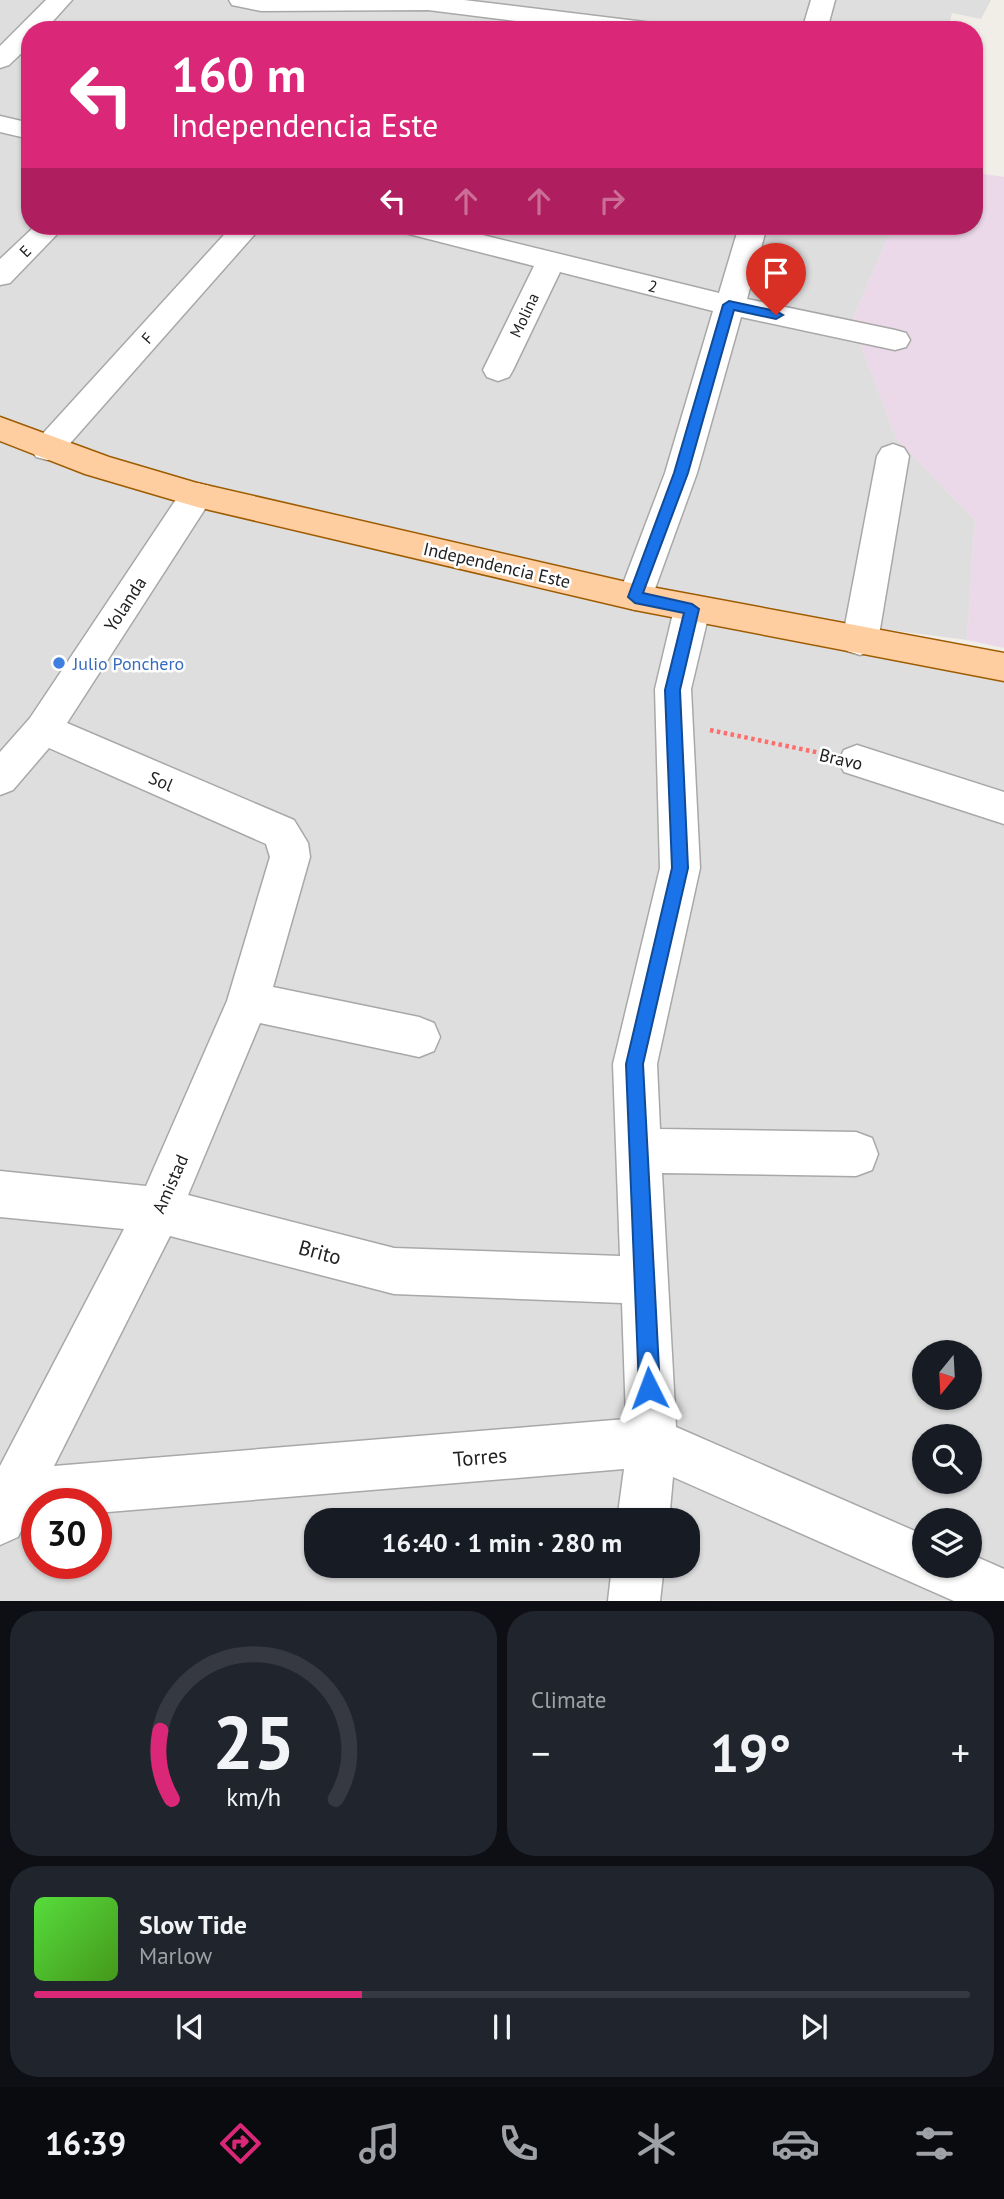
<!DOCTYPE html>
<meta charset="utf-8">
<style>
:root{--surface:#171b24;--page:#20242c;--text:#f1f3f6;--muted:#9ea1a6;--line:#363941;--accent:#db2777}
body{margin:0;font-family:"PT Sans",sans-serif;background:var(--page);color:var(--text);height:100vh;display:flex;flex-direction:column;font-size:26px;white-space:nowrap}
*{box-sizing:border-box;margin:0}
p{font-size:23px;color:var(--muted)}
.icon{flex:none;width:38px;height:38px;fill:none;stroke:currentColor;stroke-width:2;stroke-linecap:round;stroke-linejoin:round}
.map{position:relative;height:1601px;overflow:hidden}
.drawer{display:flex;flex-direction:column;gap:10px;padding:10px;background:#0d0f14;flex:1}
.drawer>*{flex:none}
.hud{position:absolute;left:21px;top:21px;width:962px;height:214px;border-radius:28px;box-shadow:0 2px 5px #0004;background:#db2777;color:#fff;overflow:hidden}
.needle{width:46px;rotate:198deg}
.tools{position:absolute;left:912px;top:1340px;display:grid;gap:14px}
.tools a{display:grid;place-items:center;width:70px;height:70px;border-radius:50%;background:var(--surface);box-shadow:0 2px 5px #0004;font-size:35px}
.speed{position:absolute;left:21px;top:1488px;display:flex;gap:14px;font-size:35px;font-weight:700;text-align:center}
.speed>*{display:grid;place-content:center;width:91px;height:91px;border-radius:50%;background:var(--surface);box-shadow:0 2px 5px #0004;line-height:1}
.speed .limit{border:10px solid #d22;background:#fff;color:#111}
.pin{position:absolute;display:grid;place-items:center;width:60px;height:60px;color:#fff;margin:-72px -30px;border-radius:50% 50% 50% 0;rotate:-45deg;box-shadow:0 0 7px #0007}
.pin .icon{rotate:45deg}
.me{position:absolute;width:77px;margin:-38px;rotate:357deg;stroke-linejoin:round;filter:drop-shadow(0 0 5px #0008)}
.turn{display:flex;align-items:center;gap:24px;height:147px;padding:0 35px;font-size:32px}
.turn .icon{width:91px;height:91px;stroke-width:2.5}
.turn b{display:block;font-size:49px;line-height:60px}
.lanes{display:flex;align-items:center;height:66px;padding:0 35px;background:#0003;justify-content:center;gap:35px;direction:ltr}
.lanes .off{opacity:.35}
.big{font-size:52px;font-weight:700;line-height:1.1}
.drawer .card{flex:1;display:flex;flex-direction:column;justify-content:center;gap:10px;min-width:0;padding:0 24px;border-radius:28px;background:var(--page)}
.drawer .dial{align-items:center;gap:0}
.dial svg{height:182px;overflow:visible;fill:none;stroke:var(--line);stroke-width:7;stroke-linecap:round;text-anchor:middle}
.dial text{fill:var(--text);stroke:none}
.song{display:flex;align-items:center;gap:21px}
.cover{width:84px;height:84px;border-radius:10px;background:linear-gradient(135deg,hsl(110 70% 55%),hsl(100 70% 35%))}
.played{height:7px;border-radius:4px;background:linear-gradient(90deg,var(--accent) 35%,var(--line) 35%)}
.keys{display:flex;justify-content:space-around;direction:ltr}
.heat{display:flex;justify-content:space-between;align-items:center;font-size:38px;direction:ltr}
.drawer .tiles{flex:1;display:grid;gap:10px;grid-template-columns:1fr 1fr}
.card:last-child{grid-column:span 2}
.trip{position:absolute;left:304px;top:1508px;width:396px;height:70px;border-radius:28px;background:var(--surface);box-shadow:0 2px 5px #0004;font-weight:700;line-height:70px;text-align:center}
.tabs{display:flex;height:112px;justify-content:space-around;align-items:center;background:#090b0e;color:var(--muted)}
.tabs .icon{width:49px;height:49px}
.tabs .selected{color:var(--accent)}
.tabs b{font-size:32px;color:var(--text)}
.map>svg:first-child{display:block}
</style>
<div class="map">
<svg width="1004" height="1601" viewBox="0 0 1004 1601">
<rect width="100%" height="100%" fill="#f1ede7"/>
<path fill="#dfdede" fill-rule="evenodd" d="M0,0H991L981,19L952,13L948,30H30V226H893L852,321L896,438L975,520L967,640L648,599L1004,667V1600L0,1601ZM924,1353H970V1398H924ZM924,1437H970V1482H924ZM37,1503H96V1563H37ZM317,1521H688V1566H317ZM924,1521H970V1566H924Z"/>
<path fill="#ebd9e9" d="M977,173L1004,177V648L967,640L975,520L896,438L852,321L893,226H975Z"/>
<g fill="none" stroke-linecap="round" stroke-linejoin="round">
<g stroke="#a8a8a8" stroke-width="3">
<g id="minor">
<path d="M46,0H72L45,30H30V45L9,65L0,68V46Z"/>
<path d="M229,0H464L653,23L662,25L665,30H589L428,10L261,11L232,5Z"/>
<path d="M811,0H835L827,30H802Z"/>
<path d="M0,116L30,123V139L0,132Z"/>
<path d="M35,226H65L10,283L0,285V259Z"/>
<path d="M232,226H262L58,457L47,460L36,457L31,449L36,441Z"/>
<path d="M397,226H446L719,293L739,226H767L747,299L895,330L906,333L910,340L906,347L895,350L741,317L697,473L652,597L647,606L635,610L623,606L618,597L665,473L713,311L560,272L513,370L509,377L498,381L487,377L483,370L534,266L401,232Z"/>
<path d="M893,444L904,448L909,456L878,641L873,651L860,655L847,651L842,641L877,456L882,448Z"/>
<path d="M197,483L209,486L214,495L67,723L294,820L308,843L310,857L273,987L419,1017L434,1023L440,1037L434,1051L419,1057L260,1023L188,1195L394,1248L620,1256L613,1064L660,868L655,689L674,609L680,599L692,595L704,599L710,609L691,689L700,868L657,1064L660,1129L856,1132L872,1138L878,1154L872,1170L856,1176L662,1173L676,1427L924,1535V1566H970V1554L1004,1569V1601H954L673,1477L669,1521H617L624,1469L96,1513V1503H37V1518L27,1519L18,1537L0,1545V1466L124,1229L0,1217V1171L146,1186L227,1001L270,857L266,844L49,748L13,790L0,795V752L30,718L185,486ZM170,1236L394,1294L622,1303L626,1419L54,1466Z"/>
<path d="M857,745L1004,792V824L844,772L838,761L844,750Z"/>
<path d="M612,1566H664L660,1601H608Z"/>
</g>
</g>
<g stroke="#9e5c00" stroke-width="3">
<path id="major" d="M0,417L109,457L197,483L635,584L1004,653V681L635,610L197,507L85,474L0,441Z"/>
</g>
<path stroke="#fd6f6d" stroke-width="4.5" stroke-dasharray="3.5 3.5" stroke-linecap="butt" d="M710,730L825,754"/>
<use href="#minor" fill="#fff" fill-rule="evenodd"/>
<use href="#major" fill="#fecda0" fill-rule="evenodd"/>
</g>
<path fill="#1a73e8" stroke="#114b97" stroke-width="2" d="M729,301L776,311L783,315L776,319L734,310L688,473L643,593L692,604L699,609L680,690L688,868L643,1064L660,1388L657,1395L649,1398L642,1395L639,1388L626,1064L672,868L665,690L684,613L635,603L628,597L674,473L723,305Z"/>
<circle fill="#3f7fe0" stroke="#fff" stroke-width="2.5" cx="59" cy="663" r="7"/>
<g text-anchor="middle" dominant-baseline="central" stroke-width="5" stroke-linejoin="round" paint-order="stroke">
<g font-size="16" fill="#212121" stroke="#fff">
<text transform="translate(25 251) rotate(-45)">E</text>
<text transform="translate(653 286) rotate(14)">2</text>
<text transform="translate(524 315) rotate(-65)">Molina</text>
<text transform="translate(147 338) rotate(-48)">F</text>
</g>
<g font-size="18" fill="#212121" stroke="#fff">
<text transform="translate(497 565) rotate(13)">Independencia Este</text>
<text transform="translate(125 604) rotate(-57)">Yolanda</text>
<text transform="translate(841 759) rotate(13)">Bravo</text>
<text transform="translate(161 781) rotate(23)">Sol</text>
<text transform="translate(170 1184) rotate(-66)">Amistad</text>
</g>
<g font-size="18" fill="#366cbe" stroke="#fff" text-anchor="start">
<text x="73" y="663">Julio Ponchero</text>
</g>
<g font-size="21" fill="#212121" stroke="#fff">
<text transform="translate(320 1252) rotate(15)">Brito</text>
<text transform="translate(480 1457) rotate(-5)">Torres</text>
</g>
</g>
</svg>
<div class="tools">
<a><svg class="needle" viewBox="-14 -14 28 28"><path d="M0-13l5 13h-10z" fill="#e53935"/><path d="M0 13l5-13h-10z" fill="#9ea1a6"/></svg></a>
<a><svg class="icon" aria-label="search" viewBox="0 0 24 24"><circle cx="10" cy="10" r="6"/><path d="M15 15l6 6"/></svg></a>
<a><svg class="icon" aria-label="layers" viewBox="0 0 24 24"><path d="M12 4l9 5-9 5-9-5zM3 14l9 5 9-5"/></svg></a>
</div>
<div class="speed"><div class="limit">30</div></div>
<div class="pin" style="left:776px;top:315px;background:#d93025"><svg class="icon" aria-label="arrive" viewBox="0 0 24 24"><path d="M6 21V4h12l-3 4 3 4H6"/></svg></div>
<svg class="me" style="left:649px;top:1388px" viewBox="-20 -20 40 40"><path d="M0-17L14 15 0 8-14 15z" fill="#1a73e8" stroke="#fff" stroke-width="4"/></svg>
<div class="trip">16:40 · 1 min · 280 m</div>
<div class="hud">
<div class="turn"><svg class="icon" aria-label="left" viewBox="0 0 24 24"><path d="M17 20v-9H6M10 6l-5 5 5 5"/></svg><div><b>160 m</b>Independencia Este</div></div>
<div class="lanes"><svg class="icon" aria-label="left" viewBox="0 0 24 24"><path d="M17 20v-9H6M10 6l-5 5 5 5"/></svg><svg class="icon off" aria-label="ahead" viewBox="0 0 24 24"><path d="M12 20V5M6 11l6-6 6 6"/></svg><svg class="icon off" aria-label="ahead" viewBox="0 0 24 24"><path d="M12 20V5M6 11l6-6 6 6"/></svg><svg class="icon off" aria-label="right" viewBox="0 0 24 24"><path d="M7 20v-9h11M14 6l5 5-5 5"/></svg></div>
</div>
</div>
<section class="drawer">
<div class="tiles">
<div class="card dial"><svg viewBox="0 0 100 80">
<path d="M14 69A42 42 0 1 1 86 69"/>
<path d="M14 69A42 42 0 0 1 9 39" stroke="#db2777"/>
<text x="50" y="56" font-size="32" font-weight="700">25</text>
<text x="50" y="72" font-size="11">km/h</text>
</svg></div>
<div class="card"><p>Climate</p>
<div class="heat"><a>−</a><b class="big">19°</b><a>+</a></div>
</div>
<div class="card">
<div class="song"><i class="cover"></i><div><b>Slow Tide</b><p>Marlow</p></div></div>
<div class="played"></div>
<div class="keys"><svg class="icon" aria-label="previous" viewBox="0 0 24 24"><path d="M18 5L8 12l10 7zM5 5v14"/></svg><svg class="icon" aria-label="pause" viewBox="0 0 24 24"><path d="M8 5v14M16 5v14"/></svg><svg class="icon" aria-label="next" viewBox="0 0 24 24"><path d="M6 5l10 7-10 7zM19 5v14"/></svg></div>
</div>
</div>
</section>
<nav class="tabs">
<b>16:39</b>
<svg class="icon selected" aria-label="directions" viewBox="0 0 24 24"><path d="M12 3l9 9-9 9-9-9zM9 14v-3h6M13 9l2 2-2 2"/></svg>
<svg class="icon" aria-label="music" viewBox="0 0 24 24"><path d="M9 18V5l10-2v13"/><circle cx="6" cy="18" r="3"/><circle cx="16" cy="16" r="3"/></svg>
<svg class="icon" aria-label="phone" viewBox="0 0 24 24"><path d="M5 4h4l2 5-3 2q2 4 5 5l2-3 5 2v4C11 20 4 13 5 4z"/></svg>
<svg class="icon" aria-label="climate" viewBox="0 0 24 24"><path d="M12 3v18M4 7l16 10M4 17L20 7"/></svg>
<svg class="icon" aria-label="car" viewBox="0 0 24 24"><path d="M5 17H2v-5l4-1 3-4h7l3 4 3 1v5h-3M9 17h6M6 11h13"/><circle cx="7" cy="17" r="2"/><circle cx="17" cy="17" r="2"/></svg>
<svg class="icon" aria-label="filters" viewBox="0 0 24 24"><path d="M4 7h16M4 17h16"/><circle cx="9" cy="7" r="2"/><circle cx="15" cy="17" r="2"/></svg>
</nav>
